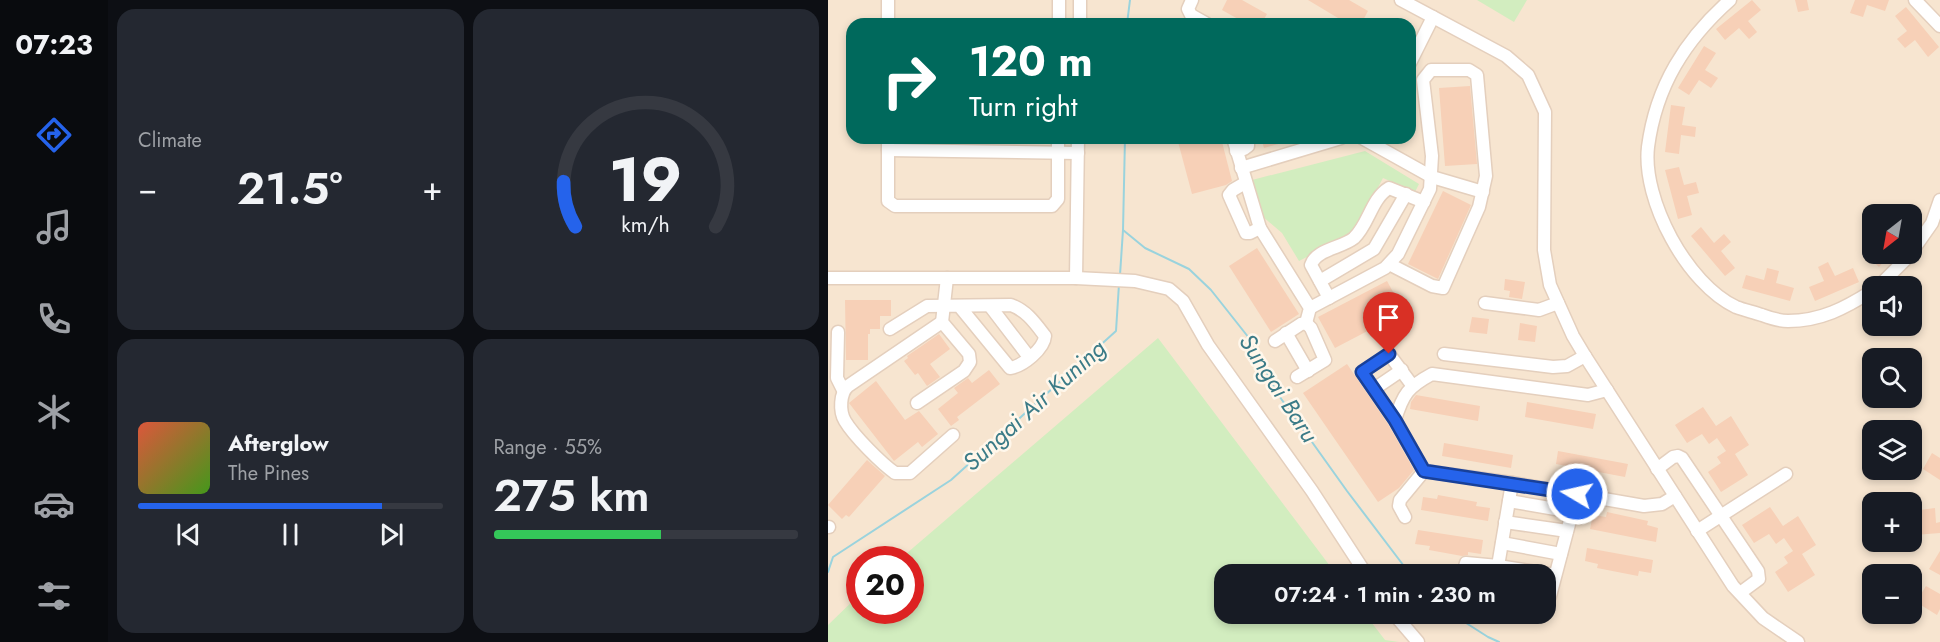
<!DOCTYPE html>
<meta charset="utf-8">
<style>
:root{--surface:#171b24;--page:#242831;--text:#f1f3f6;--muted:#9ea1a6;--line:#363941;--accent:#2563eb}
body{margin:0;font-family:Jost,sans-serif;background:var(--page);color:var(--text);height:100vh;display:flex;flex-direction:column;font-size:22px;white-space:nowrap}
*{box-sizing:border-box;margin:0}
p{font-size:20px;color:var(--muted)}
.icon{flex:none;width:33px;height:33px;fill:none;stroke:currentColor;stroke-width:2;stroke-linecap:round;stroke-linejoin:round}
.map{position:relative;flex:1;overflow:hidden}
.details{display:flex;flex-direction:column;gap:9px;padding:9px;background:#0d0f14;width:720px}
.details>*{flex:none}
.banner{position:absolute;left:18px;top:18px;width:570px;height:126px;border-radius:18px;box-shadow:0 3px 9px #0003;background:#00695c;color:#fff;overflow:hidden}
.needle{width:39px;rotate:211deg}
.controls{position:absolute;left:1034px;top:204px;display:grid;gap:12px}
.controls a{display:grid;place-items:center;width:60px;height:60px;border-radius:12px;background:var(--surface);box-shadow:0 3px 9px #0003;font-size:30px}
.speed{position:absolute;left:18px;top:546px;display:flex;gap:12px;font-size:30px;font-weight:700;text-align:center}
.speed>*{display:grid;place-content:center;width:78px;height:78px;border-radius:50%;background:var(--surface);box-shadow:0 3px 9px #0003;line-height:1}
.speed .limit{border:9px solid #d22;background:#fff;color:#111}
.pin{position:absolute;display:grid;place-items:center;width:51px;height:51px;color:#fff;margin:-62px -26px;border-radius:50% 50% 50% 0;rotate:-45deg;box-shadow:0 0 6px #0007}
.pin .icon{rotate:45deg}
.me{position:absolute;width:66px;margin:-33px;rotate:279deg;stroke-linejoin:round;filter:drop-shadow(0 0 4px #0008)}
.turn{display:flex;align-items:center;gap:21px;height:126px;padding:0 24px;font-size:27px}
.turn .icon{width:78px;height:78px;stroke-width:2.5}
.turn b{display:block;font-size:42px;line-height:51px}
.big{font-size:45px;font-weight:600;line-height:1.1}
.details .widget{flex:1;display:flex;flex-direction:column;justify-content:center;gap:9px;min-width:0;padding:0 21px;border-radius:18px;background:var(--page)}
.details .dial{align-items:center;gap:0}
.dial svg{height:156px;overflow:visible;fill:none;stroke:var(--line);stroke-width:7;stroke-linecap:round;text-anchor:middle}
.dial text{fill:var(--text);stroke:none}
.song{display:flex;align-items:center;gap:18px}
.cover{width:72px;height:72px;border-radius:9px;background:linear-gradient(135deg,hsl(10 70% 55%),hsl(100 70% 35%))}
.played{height:6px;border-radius:3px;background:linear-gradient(90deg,var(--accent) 80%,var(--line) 80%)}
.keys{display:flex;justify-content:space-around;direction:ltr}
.heat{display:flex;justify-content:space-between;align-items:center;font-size:33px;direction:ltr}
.charge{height:9px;border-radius:4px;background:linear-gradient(90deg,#34c759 55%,var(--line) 0)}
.details .tiles{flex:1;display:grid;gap:9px;grid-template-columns:repeat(2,1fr)}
.trip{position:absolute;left:386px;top:564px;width:342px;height:60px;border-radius:18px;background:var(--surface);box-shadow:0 3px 9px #0003;font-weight:600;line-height:60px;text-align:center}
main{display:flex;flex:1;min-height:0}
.menu{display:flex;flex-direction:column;width:108px;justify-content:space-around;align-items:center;background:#090b0e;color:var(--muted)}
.menu .icon{width:42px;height:42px}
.menu .selected{color:var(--accent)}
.menu b{font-size:27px;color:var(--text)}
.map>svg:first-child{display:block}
</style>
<main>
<nav class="menu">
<b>07:23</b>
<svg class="icon selected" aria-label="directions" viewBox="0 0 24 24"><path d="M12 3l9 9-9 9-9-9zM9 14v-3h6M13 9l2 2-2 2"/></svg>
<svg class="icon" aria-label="music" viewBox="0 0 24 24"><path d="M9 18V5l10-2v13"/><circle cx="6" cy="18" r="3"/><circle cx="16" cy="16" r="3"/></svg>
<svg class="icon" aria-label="phone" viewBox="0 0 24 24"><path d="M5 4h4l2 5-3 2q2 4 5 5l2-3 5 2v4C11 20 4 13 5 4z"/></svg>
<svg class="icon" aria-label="climate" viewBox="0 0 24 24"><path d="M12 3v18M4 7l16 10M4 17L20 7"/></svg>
<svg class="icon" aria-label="car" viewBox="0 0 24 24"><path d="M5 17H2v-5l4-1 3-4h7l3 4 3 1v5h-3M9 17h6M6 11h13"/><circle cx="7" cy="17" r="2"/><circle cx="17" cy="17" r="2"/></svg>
<svg class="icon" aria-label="filters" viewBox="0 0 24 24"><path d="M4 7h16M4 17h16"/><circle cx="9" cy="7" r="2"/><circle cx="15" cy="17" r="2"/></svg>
</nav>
<section class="details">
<div class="tiles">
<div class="widget"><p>Climate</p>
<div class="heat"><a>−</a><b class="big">21.5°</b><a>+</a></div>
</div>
<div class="widget dial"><svg viewBox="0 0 100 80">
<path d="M14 69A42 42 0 1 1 86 69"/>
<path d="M14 69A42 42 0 0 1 8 46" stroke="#2563eb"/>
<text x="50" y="56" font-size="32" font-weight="700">19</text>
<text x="50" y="72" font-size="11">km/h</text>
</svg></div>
<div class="widget">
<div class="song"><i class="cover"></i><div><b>Afterglow</b><p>The Pines</p></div></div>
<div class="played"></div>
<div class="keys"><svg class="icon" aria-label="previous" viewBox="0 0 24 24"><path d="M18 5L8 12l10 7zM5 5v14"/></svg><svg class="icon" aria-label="pause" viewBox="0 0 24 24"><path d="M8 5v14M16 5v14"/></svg><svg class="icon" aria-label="next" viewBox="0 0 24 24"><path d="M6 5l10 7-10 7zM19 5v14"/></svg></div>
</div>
<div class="widget"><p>Range · 55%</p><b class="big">275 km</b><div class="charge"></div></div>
</div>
</section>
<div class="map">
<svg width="1112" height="642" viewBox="0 0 1112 642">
<rect width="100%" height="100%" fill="#fef3e2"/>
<path fill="#f7e5d0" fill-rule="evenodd" d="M0,0H1112V642H0ZM24,24H582V138H24ZM1044,214H1083V254H1044ZM1044,286H1083V326H1044ZM1044,358H1083V398H1044ZM1044,430H1083V470H1044ZM1044,502H1083V542H1044ZM32,560H82V610H32ZM396,574H717V614H396ZM1044,574H1083V614H1044Z"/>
<g fill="#d2edbf">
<path d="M649,0H699L686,22Z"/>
<path d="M537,151L591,184L587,192L555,178L526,233L471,261L454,233L434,216L424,180Z"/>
<path d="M330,338L508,574H396V614H537L557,640L571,642H0V625L31,595L32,610H82V560L72,559Z"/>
</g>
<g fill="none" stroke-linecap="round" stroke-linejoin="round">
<g stroke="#9ad3dd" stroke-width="2">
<path d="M299,24L302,0"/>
<path d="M295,230L317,248L361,269L383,290L421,338L449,393L519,491L582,574"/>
<path d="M292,275L295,230L297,138"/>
<path d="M0,572L5,557L123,480L288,331L291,284"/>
<path d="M624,614L660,637L671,642"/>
</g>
</g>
<g fill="#f7d0b7">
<path d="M399,0H414L439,14L433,24H419L394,10Z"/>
<path d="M480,0H521L540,11L533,24H520Z"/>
<path d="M924,0L933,10L920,21L929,32L921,39L911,28L897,40L888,29Z"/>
<path d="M967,0H979L981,10L970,12Z"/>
<path d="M1027,0H1061L1057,11L1039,5L1035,17L1022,13Z"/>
<path d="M1078,7L1111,47L1100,57L1087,40L1077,48L1069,39L1079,31L1067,16Z"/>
<path d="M876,46L888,53L877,70L890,78L883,88L871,80L861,95L850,88Z"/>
<path d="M642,86L649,164L617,166L611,88Z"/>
<path d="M843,105L857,107L854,125L868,127L867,137L853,135L851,154L837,152Z"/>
<path d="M349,138H393L404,181L398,185L364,194Z"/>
<path d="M433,138H465V140L436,148Z"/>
<path d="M851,167L856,185L868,182L871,193L859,196L864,215L850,219L837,170Z"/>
<path d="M615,191L643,205L610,279L580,264Z"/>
<path d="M873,227L886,243L896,234L903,242L893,251L907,268L897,276L863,236Z"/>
<path d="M429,248L471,314L443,332L401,266Z"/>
<path d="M1043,254H1062L1051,267L1040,257Z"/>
<path d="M1000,262L1007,276L1025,268L1031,282L987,301L981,287L996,281L990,267Z"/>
<path d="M939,268L951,271L948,283L966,288L962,301L914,288L918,275L936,280Z"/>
<path d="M677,279L697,282L694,299L681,297L682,291L676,290Z"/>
<path d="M559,281L576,312L507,348L490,317Z"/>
<path d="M17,300H63V316H52V329H42V334H40V360H18Z"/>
<path d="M644,317L661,319L659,334L641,332Z"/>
<path d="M692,323L709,326L707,342L690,340Z"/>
<path d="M111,334L122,349L102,364L112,377L99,386L90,373L87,375L76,361L80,358L79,356Z"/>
<path d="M519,364L560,424L586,470L571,488L550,502L475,393Z"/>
<path d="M161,370L172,384L129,417L131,420L123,426L110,409L130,393L126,388L140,378L144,383Z"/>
<path d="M48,381L77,420L91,411L110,434L94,447L90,442L66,461L21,403Z"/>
<path d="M588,395L652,406L650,421L582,409L583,402Z"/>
<path d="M699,402L768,414L765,429L697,417Z"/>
<path d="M875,407L888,426L903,416L921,445L907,454L920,475L893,492L880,472L893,463L889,457L898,451L889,438L881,444L874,434L859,443L847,425Z"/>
<path d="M616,443L685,455L683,468L614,456Z"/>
<path d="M730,451L800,464L797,477L728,464Z"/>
<path d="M1104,453L1112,458V480L1095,469Z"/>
<path d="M39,460L57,476L21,517L18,515L14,519L0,505Z"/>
<path d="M610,495L649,502L648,506L662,508L660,521L593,510L595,497L609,499Z"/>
<path d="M942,507L955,526L970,516L988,545L974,554L987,575L960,592L947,572L960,563L956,557L965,551L956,538L948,544L941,534L926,543L914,525Z"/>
<path d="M1107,508L1108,523L1112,522V533L1087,535L1085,520L1093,519L1092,510Z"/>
<path d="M779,512L820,521L819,525L830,528L828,542L762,529L765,515L778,517Z"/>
<path d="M590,530L655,540L653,554L640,552V555L634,556L601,550L602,546L587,544Z"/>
<path d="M759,548L825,560L823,573L811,571L810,576L769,568L770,564L757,561Z"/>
<path d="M1112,551V575L1101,569Z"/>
<path d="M1098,586L1112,594V609L1109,615L1088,602Z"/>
</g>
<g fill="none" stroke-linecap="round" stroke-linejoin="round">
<g stroke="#e4cfbd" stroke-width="15">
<g id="minor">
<path d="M60,0V24"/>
<path d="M364,0L360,9L363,15L379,24"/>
<path d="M573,0L678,56L700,75L717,112L716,250L722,285L745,336L757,356L905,586L935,618L970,642"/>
<path d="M902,0C857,40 828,86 820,147C814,200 859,284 908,307C916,310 925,312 934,315C942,318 952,321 960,321C993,321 1017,308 1044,291"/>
<path d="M1087,0L1112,26"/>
<path d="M231,24V0"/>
<path d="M252,24V0"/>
<path d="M582,63L605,17"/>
<path d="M60,138V201L67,206H224L230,199V138"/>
<path d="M405,138L432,228L482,308L478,323"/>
<path d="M534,138L604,177L655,192"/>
<path d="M60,150L250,153"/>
<path d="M408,151L416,149L420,146V138"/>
<path d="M413,168L513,138"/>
<path d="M417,183L405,190L401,195L418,233H422L432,228"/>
<path d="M1083,253L1104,223L1112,200"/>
<path d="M0,278H248L307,281L341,289L355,301L380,345L484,491L538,574"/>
<path d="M248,278L250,138"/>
<path d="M492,281L546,249L578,194"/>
<path d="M1051,286L1083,254"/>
<path d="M501,298L483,265C488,249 514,248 526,238C541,224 543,199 561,188L596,202"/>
<path d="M657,303L711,310L730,303"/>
<path d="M162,306L201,357"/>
<path d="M482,308L557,268L570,254L602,189L604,156L595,80L603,70H641L649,75L658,176L651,207L615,288L604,286L561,264"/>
<path d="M114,322L20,386C12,393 11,411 17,421C26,436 53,463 67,473H82L125,435"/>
<path d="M62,329L99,306L183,305C199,311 207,323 217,336C216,349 195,366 182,368L132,307"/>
<path d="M10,332L9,378L15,390"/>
<path d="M458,333L480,371"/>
<path d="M447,341L473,324L478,323L483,328L497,360L469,377"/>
<path d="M616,354L725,367L739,366L757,356"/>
<path d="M584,385L561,354L534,372L567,420L596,471"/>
<path d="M546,389L574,370"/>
<path d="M89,403L136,371L142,362L141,354L114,322L119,278"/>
<path d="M567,420C575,394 580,387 604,374L760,395L779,390"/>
<path d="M829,469L845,457L850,456L854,458L930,571L931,579L912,593"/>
<path d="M596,471L684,483L816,506L834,504L847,496"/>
<path d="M681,501L745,512"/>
<path d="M577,517L571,506L572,500L596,471"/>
<path d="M677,522L739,531"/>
<path d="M0,527H1"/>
<path d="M869,531L958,474"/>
<path d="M674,543L733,554"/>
<path d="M670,566L727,575"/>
<path d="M635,574L638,563L670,566L684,483"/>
<path d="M717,596H722L749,494"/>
<path d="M566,614L590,642"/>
</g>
</g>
<use href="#minor" stroke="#fff" stroke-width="12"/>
</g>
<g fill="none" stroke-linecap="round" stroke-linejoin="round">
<g stroke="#184099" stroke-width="15">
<path id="route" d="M561,354L534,372L567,420L596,471L749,494"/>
</g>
<use href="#route" stroke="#2563eb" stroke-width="10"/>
</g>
<g text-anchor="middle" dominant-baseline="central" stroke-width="5" stroke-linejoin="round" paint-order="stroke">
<g font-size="24" font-style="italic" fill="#3b7b87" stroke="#fff7eb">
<text transform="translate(451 388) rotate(57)">Sungai Baru</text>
<text transform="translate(206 405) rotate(-42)">Sungai Air Kuning</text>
</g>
</g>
</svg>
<div class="controls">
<a><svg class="needle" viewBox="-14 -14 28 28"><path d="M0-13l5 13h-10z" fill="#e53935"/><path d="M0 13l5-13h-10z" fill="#9ea1a6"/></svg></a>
<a><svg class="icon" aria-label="sound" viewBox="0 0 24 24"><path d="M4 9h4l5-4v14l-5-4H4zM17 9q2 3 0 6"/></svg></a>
<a><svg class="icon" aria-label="search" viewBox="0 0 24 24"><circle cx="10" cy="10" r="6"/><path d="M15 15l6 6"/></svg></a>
<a><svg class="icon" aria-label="layers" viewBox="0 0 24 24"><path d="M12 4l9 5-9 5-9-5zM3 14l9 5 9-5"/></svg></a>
<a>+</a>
<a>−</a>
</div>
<div class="speed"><div class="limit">20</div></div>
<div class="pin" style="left:561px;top:354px;background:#d93025"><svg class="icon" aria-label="arrive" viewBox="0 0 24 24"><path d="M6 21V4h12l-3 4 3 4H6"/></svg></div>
<svg class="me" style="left:749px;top:494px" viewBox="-20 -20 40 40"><circle r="17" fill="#2563eb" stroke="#fff" stroke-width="3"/><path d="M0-11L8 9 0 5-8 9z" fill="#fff"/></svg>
<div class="trip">07:24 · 1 min · 230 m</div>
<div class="banner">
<div class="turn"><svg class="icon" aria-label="right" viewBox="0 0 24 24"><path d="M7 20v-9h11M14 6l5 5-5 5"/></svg><div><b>120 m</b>Turn right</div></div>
</div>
</div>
</main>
